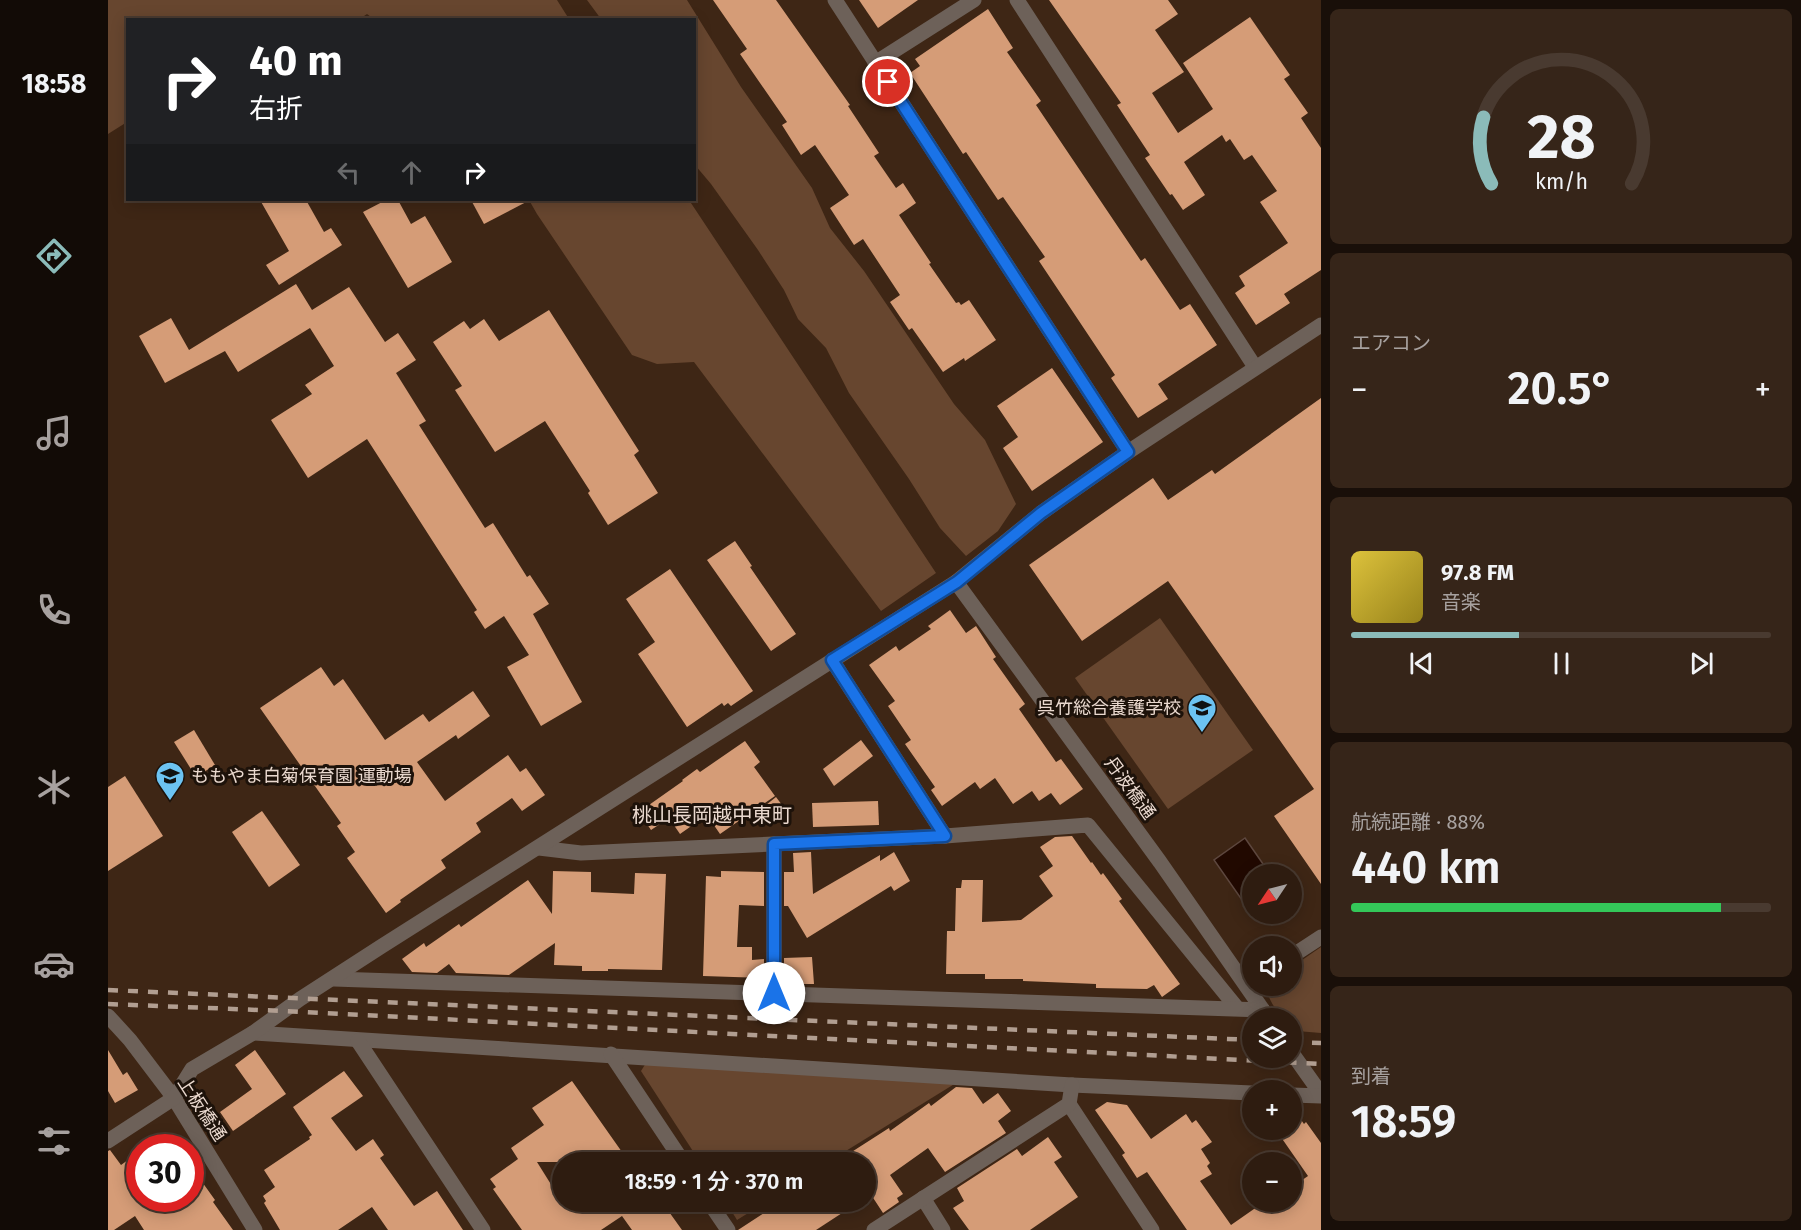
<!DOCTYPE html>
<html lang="ja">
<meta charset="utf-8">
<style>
:root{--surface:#2e1c10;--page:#362519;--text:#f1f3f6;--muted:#a7a19f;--line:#493a30;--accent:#8bbbb9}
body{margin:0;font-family:"Fira Sans","Noto Sans JP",sans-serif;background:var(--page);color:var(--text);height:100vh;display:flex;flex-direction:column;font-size:22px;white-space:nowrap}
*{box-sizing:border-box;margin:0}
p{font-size:20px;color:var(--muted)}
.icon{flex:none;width:33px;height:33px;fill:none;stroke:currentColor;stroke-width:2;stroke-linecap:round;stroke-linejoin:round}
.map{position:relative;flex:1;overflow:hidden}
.details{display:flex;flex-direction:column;gap:9px;padding:9px;background:#190f09;width:480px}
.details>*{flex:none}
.banner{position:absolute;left:18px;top:18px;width:570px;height:183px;border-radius:0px;box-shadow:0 3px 15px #0003,0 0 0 2px var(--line);background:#202124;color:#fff;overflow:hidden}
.needle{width:39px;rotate:235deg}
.buttons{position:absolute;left:1134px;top:864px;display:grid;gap:12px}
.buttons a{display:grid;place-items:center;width:60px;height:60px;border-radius:50%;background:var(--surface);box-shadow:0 3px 15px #0003,0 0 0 2px var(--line);font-size:30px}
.speed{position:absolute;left:18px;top:1134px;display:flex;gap:12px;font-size:30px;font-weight:700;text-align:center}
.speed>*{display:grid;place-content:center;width:78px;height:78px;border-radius:50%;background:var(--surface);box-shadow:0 3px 15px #0003,0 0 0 2px var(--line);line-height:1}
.speed .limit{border:9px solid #d22;background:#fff;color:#111}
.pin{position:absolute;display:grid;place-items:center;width:51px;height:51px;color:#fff;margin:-26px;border:3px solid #fff;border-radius:50%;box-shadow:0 2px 6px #0007}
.me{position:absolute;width:66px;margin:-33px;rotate:0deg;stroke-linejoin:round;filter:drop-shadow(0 0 4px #0008)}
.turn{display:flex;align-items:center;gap:21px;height:126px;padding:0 24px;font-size:27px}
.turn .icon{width:78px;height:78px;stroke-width:2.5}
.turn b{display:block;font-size:42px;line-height:51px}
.lanes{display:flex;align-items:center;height:57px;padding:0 24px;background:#0003;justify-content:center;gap:30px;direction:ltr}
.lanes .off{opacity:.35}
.big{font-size:45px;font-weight:600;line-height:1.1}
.details .card{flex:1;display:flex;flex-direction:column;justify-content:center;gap:9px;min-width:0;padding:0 21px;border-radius:9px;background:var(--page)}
.details .dial{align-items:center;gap:0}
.dial svg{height:156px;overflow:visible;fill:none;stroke:var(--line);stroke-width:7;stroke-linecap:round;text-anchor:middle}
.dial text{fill:var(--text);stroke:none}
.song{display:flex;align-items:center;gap:18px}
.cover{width:72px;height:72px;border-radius:9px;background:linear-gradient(135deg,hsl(50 70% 55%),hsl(50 70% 35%))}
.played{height:6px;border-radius:3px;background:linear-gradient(90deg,var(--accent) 40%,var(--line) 40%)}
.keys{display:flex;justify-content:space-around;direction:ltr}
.heat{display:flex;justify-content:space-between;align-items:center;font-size:33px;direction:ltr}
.charge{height:9px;border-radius:4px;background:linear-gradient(90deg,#34c759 88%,var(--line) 0)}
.trip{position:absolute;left:444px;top:1152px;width:324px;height:60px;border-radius:30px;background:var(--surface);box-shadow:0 3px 15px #0003,0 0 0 2px var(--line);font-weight:600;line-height:60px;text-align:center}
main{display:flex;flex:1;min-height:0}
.tabs{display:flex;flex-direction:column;width:108px;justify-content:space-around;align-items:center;background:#120b06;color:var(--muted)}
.tabs .icon{width:42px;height:42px}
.tabs .on{color:var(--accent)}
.tabs b{font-size:27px;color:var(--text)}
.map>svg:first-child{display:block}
</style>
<main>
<nav class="tabs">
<b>18:58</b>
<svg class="icon on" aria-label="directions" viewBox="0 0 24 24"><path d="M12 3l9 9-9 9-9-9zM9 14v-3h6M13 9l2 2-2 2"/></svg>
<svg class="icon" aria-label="music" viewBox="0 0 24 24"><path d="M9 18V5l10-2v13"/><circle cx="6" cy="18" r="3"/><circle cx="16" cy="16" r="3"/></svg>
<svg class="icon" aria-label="phone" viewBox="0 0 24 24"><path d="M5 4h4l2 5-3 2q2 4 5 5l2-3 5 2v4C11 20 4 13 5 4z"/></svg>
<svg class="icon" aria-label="climate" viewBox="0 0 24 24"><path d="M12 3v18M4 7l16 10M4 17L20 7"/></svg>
<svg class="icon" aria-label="car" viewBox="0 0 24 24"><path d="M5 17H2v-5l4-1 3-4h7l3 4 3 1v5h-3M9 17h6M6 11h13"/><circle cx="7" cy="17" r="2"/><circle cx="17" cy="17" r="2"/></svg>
<svg class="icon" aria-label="filters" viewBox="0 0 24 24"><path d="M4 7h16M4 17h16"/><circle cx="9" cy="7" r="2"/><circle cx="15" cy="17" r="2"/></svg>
</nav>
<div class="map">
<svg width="1213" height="1230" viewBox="0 0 1213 1230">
<rect width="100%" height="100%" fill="#3e2615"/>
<g fill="#67462f">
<path d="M0,0H449L461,19L267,20L259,14L250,20H20L19,122L0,134Z"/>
<path d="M479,0H579L633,87L704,188L722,228L756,271L846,404L877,440L908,504L890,531L858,556L832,528L801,479L741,393L718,348L690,319L676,290L650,250L603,184L587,165L586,20L493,19Z"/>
<path d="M421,200H581L828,573L773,611L586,362L549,364L524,355L429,214Z"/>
<path d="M1052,618L1145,750L1060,809L967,678Z"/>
<path d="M1213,947V1033L1189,1031L1184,1027V1018H1174C1166,1007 1160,999 1158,986H1184V967Z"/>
<path d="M538,1063L848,1083L720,1162H592L533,1071Z"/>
<path d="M618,1202H617H658L629,1220Z"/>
</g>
<path fill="#210900" stroke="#5d473e" stroke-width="1.5" d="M1137,838L1162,874H1144V914H1157L1148,920L1106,860Z"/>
<g fill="#d59c77">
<path d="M605,0H668L742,105L740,106L771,153L766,156L788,188L795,183L808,203L791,215L823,263L821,264L848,303L851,302L853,305L861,300L888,340L857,361L856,358L835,372L804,328L801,330L782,302L792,295L755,239L746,245L722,208L741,195L707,145L693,155L674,125L679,122L632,54L639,49Z"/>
<path d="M751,0H810L770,28Z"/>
<path d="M941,0H1060L1070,14L1047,30L1076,72L1044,93L1070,133L1105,109L1075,63L1142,17L1182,75L1176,79L1200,113L1193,118L1213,148V270L1176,294L1182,303L1148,325L1127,293L1137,286L1131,276L1180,243L1152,202L1169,191L1144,155L1136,160L1122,139L1118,142L1114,135L1076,162L1097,195L1075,210L1064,194L1062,195L1037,158L1042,155L1009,105L1013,103Z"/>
<path d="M880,9L905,48L899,52L933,101L928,105L1033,261L1037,258L1072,310L1082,304L1109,345L1050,384L1060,399L1030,418L1003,378L1007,375L931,261L937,257L895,197L890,200L858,152L855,154L802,73L812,66L807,59Z"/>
<path d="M152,200H198L216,232L223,228L234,245L171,285L158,265L181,251Z"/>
<path d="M278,200H290L303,224L317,216L344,262L300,288L255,212Z"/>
<path d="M363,200H422L376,224Z"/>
<path d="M188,284L204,310L241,287L277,342L290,333L308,360L288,373L318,421L311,425L377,528L385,523L419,577L422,575L441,604L425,614L474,702L433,726L399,667L421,655L396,616L377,629L366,612L369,610L259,439L200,478L163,420L204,394L197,385L226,366L202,328L130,372L117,351L57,383L31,336L63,318L81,350Z"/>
<path d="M441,310L531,451L526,455L550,493L500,525L480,493L482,491L437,421L387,452L347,390L354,386L325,342L356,321L362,329L376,319L391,341Z"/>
<path d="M944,368L995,442L924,491L895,448L910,437L889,406Z"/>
<path d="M1213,398V884L1166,816L1206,789L1060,581L974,641L921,565L1045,478L1060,500L1104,470L1107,474Z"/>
<path d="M627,541L644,566L642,567L688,634L663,651L599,560Z"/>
<path d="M562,569L645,691L623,706L620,703L616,706L614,703L579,727L530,654L547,642L518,599Z"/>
<path d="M842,610L858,633L868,626L888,657L885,659L917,704L911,709L948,762L953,759L975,789L952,805L943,793L931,801L924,791L905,804L887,778L872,789L867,782L834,806L823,790L827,787L797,744L803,740L780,706L787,701L761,665L788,646L791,651L823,629L820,626Z"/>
<path d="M213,667L226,686L235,679L277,740L315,714L321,722L365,691L382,716L350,739L348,735L309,762L337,801L400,755L412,772L418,768L437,795L414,811L404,798L368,823L373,832L333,860L338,868L292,900L293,902L278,913L239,858L247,852L229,826L233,823L152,708Z"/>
<path d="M86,730L107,765L88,777L66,742Z"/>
<path d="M753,740L765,756L726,786L715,769Z"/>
<path d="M637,741L652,762L646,767L667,796L612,834L599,815L572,834L561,818L543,830L531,812L575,781L574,780L589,769L592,772Z"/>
<path d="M17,776L55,836L0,871V787Z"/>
<path d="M668,797L680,813L664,825L653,809Z"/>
<path d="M770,801L771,825L705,827L704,803Z"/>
<path d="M154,811L192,865L161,887L124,832Z"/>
<path d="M964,836L983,863L984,862L993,875L995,873L1014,899L1011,901L1072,984L1054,997L1046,985L1039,989L988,988V984L915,981V979H877V974H838L839,931H847L848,888H853L854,880H875L874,922L913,920L945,896L931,876L945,866L932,847L947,837Z"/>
<path d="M703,852L705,894L772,855V861L786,852L802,881L786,891L783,886L699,938L680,906H676V872H686L685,853Z"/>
<path d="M445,871L483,872V892L526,894L527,873L558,874L554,970L500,969V971H474V966L446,965L447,943L401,975L348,973L341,964L329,973L304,972L294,959L316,943L318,947L351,924L353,927L420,880L444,914Z"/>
<path d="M613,871L656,872V906L631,905L629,947H644V960L656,959V978L595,976L598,876L613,877Z"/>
<path d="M704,957L706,984H680V979H676V958Z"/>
<path d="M0,1050L15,1075L19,1072L30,1090L7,1103L0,1091Z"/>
<path d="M147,1050L178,1094L125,1131L112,1112L144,1089L127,1065Z"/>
<path d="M236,1071L255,1096L223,1118L248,1151L265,1139L276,1155L272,1158L306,1206L329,1191L355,1230H280L264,1207L230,1230H172L156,1203L158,1201L155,1196L167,1187L156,1170L202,1139L201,1137L204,1135L185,1107Z"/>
<path d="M464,1081L521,1162H429L454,1202H554L574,1230H524L514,1216L493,1230H414L385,1189L388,1187L382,1179L410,1159L403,1148L436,1125L424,1108Z"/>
<path d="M848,1087L864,1088L875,1104L890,1093L903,1111L890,1121L898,1133L837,1172L820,1148L782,1175L795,1194L789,1198L791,1202L775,1213L758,1187V1162H728L781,1128L782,1131L821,1103L823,1106Z"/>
<path d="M999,1102L1019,1105L1043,1139L1078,1114L1084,1123L1088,1120L1104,1142L1093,1149L1102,1163L1099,1166L1104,1174L1092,1181L1123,1225L1156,1202H1184V1187L1200,1176L1168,1130H1184V1107L1196,1124L1198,1122L1213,1143V1230H1079L1039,1172L1029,1178L1014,1155L1017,1153L987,1110Z"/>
<path d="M940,1137L954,1157L946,1162L970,1197L922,1230H861L845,1208L856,1201L849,1188L909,1149L914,1156Z"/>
<path d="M2,1150L13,1165L31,1152L32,1198H82V1165L107,1200L105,1202L125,1230H36L27,1216L6,1230H0V1151Z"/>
<path d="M673,1202H751L708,1230H630Z"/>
</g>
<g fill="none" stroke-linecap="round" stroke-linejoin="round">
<g stroke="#6d6159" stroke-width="15">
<path d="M727,0L1020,452"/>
<path d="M909,0L1147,367"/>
<path d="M767,63L866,0"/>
<path d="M848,582L1052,862L1159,1016"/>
<path d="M724,660L837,836"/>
<path d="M431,848L473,853L837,836L980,825L1129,1008"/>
<path d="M1184,956L1213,937"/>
<path d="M226,979L1155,1010"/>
<path d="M666,993V844"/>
<path d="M0,1016L22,1040L66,1098L147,1230"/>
<path d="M145,1033L964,1085L1144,1093"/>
<path d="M250,1041L375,1230"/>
<path d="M1184,1053L1213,1094"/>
<path d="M503,1054L575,1162"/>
<path d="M1184,1095L1213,1096"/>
<path d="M961,1104L1044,1230"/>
<path d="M0,1141L66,1098L84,1069L145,1033L192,999L274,946L848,582L933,513L1020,452L1213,325"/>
<path d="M815,1198L835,1230"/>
<path d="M601,1202L620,1230"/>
<path d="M766,1230L961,1104L964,1085"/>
</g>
<g stroke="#b19e91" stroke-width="4.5" stroke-dasharray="10 10" stroke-linecap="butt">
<path d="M0,990L1144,1040"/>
<path d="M0,1004L176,1011L1213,1064"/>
<path d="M1184,1042L1213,1043"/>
</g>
</g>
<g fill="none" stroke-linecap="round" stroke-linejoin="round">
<g stroke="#114b97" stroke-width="15">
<path id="route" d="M666,993V844L837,836L724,660L849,582L933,513L1020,452L780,82"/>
</g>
<use href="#route" stroke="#1a73e8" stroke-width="10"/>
</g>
<defs>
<g id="school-pin" transform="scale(1.5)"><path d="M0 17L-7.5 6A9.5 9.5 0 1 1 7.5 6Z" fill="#6cc3f2" stroke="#1d120a"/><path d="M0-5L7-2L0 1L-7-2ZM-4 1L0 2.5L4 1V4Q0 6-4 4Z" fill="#111"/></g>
</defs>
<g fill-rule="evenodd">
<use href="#school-pin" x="1094" y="708"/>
<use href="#school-pin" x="62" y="776"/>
</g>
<g text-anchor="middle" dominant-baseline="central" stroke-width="6" stroke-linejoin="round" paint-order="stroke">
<g font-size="18" fill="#ead9cf" stroke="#1d120a" text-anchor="end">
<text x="1073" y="708">呉竹総合養護学校</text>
<text x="83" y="776" text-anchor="start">ももやま白菊保育園 運動場</text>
</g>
<g font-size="18" fill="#ead9cf" stroke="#1d120a">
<text transform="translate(1022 788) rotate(54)">丹波橋通</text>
<text transform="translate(94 1109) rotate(57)">上板橋通</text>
</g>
<g font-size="20" fill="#ead9cf" stroke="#1d120a">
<text x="604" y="815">桃山長岡越中東町</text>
</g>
</g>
</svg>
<div class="buttons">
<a><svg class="needle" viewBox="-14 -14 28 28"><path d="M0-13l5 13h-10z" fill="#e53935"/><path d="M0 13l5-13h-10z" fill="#a7a19f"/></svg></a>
<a><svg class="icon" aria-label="sound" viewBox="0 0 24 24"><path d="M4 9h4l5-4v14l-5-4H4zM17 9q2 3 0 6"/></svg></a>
<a><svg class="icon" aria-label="layers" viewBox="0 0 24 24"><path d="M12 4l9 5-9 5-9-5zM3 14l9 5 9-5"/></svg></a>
<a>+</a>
<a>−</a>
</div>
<div class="speed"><div class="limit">30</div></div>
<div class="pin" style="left:780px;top:82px;background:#d93025"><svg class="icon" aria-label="arrive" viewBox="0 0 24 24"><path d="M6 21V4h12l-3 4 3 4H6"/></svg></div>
<svg class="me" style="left:666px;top:993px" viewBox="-20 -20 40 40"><circle r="19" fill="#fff"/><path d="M0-13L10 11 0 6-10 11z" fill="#1a73e8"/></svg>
<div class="trip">18:59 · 1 分 · 370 m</div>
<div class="banner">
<div class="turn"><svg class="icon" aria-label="right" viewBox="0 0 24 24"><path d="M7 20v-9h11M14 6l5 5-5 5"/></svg><div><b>40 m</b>右折</div></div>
<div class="lanes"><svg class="icon off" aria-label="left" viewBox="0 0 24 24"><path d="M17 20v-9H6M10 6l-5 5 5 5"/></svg><svg class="icon off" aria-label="ahead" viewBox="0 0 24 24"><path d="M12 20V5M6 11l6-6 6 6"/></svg><svg class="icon" aria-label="right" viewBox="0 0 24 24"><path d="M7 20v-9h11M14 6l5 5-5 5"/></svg></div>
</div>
</div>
<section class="details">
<div class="card dial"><svg viewBox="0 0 100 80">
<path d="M14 69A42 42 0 1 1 86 69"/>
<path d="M14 69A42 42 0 0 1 10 35" stroke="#8bbbb9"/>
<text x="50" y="56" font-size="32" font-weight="700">28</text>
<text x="50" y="72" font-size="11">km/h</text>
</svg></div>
<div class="card"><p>エアコン</p>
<div class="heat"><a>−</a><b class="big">20.5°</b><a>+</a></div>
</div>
<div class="card">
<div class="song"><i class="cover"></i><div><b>97.8 FM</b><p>音楽</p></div></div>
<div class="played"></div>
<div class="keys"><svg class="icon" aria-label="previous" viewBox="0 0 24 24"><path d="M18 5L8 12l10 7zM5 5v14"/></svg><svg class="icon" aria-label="pause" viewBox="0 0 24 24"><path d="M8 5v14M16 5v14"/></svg><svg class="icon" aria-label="next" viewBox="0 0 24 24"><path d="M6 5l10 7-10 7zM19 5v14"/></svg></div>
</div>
<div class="card"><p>航続距離 · 88%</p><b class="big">440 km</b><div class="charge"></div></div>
<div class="card"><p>到着</p><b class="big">18:59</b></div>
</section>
</main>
